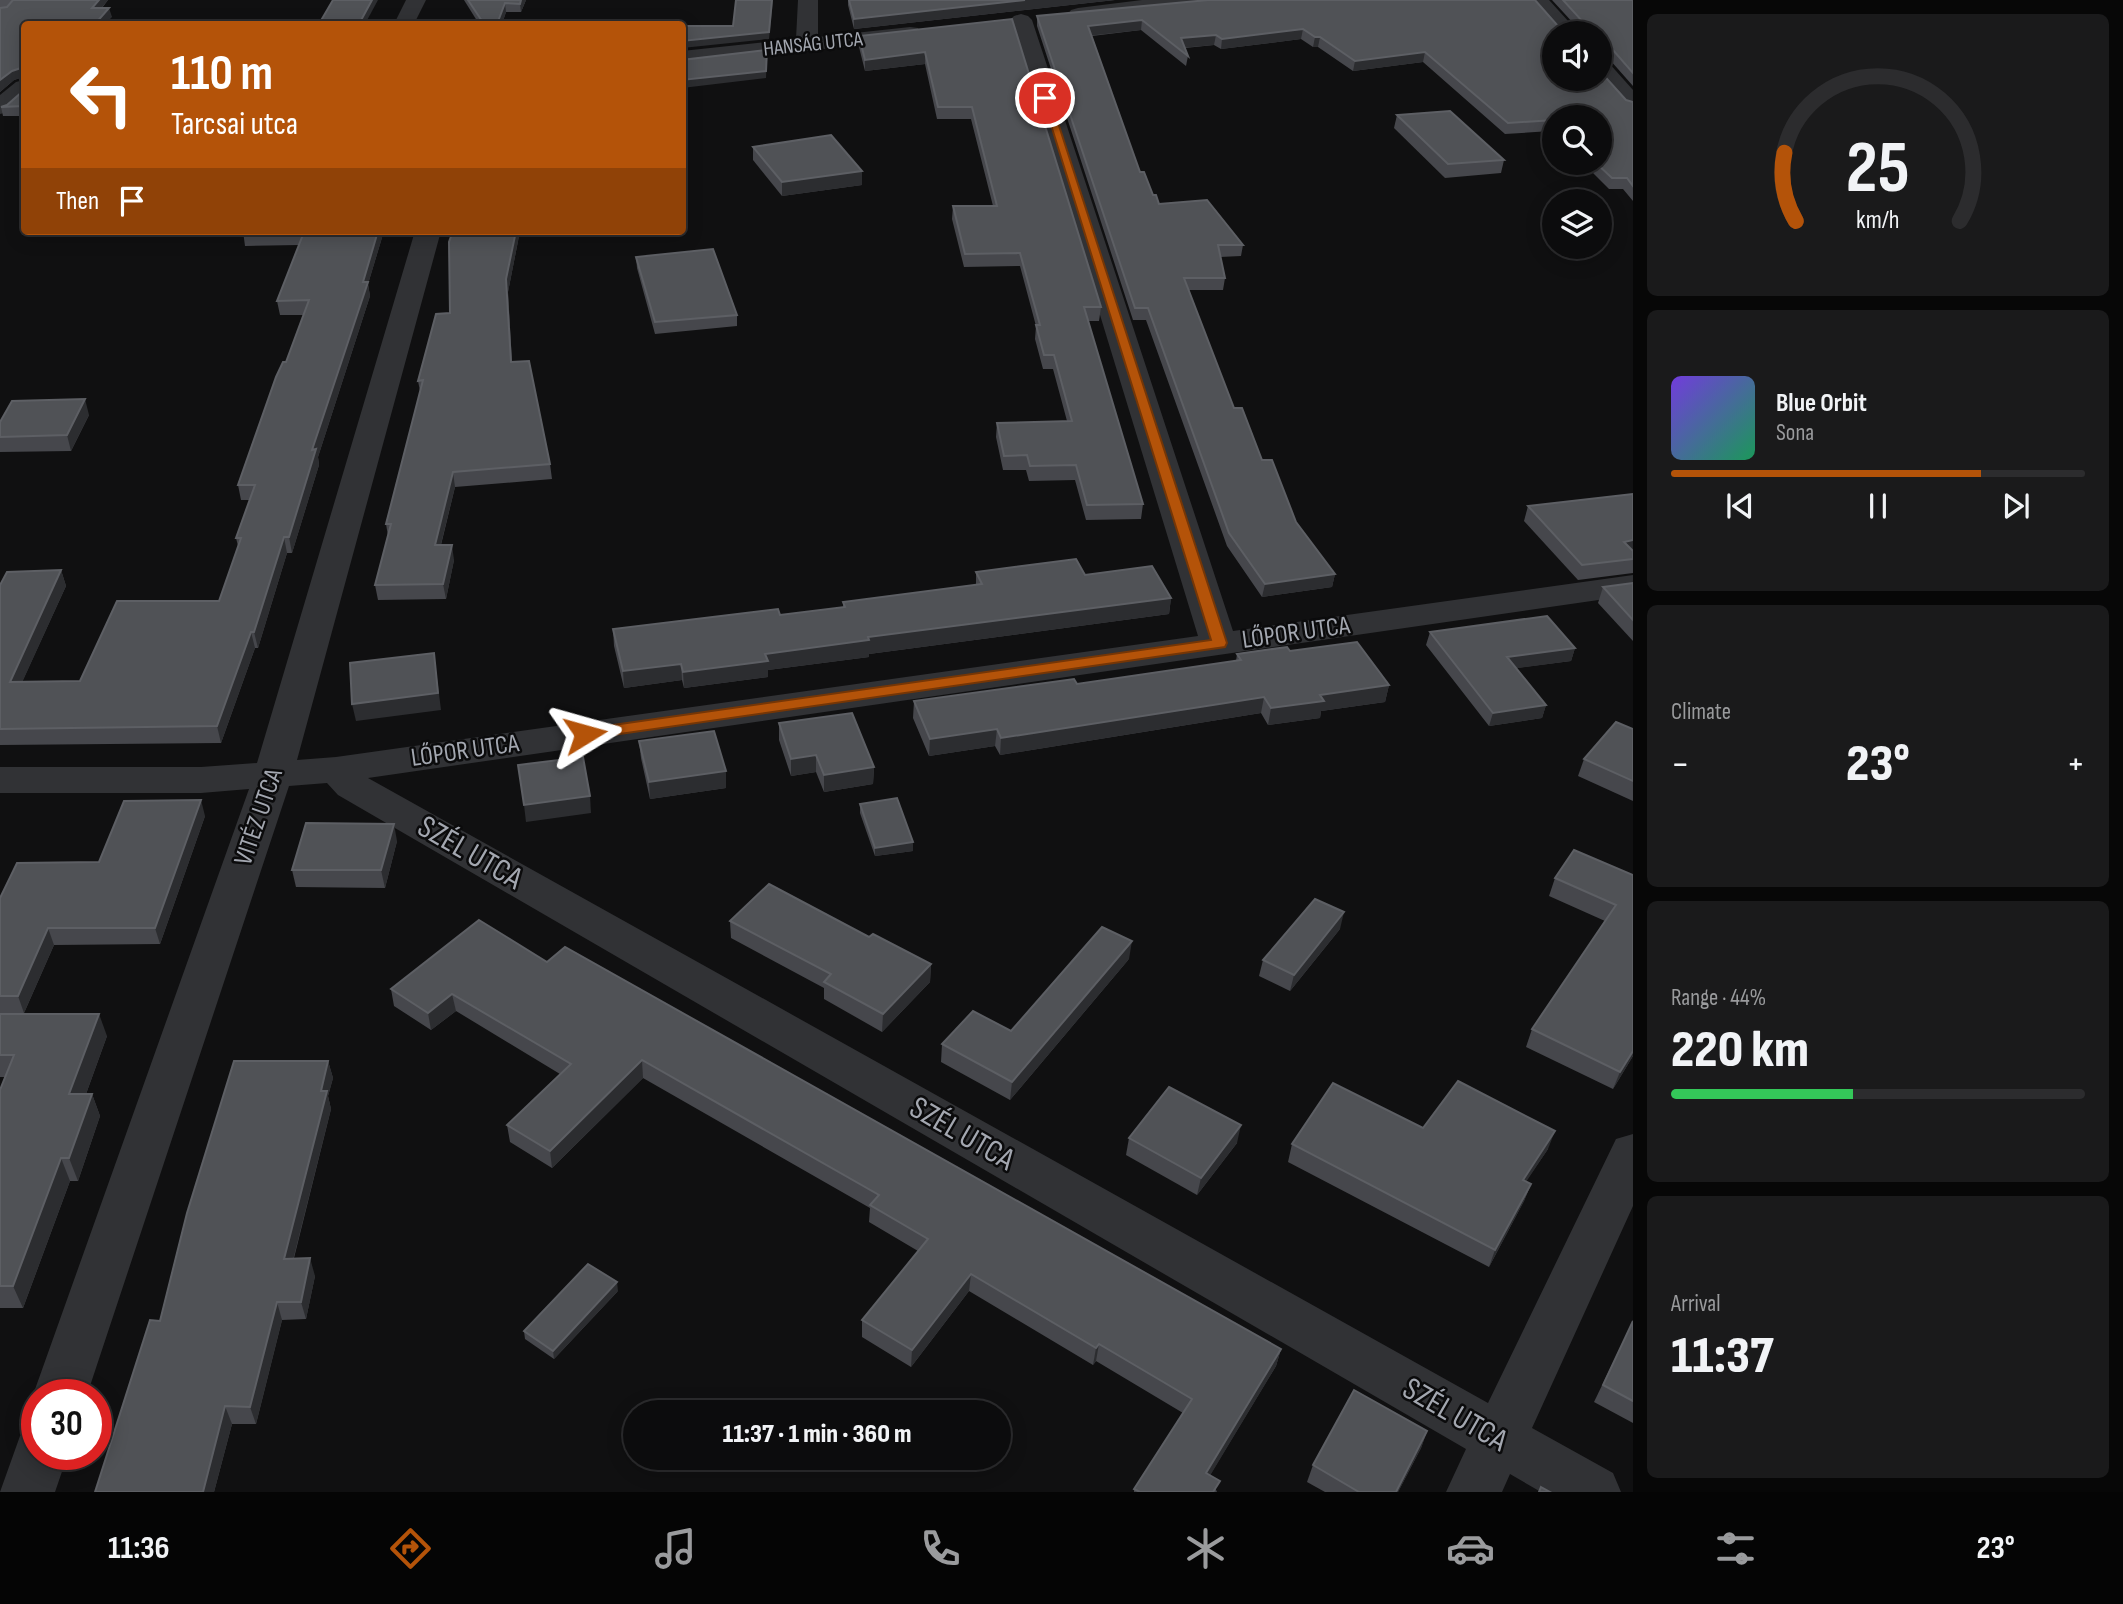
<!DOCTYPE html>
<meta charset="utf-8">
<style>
:root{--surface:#0c0c0d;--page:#1a1a1b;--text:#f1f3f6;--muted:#9a9b9d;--line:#2c2c2e;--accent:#b45309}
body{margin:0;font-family:"Sofia Sans Condensed",sans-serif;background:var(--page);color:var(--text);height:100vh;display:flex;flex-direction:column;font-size:26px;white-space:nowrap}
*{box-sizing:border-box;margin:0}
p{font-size:23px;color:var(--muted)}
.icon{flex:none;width:38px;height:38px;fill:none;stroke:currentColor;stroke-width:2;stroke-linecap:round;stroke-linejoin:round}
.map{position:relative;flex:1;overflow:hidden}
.side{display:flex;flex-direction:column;gap:14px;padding:14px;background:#070707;width:490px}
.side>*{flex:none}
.top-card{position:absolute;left:21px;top:21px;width:665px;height:214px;border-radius:7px;box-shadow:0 4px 18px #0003,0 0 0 2px var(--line);background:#b45309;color:#fff;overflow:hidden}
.controls{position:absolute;left:1542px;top:21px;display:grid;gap:14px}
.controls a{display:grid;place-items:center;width:70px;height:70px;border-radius:50%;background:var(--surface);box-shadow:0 4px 18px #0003,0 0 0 2px var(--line);font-size:35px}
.speed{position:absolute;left:21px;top:1379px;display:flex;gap:14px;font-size:35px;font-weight:700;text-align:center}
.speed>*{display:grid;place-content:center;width:91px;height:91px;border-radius:50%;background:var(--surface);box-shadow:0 4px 18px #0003,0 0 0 2px var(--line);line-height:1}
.speed .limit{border:10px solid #d22;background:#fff;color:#111}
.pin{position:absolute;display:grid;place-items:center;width:60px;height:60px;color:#fff;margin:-30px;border:4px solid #fff;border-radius:50%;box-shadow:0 2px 7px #0007}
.me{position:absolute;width:77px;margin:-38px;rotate:82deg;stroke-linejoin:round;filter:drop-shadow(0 0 5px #0008)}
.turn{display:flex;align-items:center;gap:24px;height:147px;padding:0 35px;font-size:32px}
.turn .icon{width:91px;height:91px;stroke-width:2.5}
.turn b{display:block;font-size:49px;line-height:60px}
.then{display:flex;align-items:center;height:66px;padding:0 35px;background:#0003;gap:14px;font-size:26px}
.big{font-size:52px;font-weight:800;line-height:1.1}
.side .card{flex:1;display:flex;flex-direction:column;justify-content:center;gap:10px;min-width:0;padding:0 24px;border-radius:10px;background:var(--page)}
.side .dial{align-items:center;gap:0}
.dial svg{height:182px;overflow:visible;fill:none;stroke:var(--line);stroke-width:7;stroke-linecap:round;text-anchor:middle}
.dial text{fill:var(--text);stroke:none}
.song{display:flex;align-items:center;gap:21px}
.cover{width:84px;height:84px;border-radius:10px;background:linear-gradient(135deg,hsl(260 70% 55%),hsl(150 70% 35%))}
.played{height:7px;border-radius:4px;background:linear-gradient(90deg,var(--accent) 75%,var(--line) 75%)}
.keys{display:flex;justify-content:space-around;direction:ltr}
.heat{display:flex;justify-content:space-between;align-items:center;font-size:38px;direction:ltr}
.charge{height:10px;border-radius:5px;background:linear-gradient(90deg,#34c759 44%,var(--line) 0)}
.trip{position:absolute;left:623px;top:1400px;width:388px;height:70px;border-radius:35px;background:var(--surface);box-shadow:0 4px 18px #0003,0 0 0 2px var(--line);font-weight:800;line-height:70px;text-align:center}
.dock{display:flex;height:112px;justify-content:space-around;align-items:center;background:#050505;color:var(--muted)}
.dock .icon{width:49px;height:49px}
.dock .current{color:var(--accent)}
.dock b{font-size:32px;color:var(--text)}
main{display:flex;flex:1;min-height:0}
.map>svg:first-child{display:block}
</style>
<main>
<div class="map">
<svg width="1633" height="1492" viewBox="0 0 1633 1492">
<rect width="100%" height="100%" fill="#101011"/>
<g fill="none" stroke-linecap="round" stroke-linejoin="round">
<g fill="#313235" fill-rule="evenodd">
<path d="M406,0H426L414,24H394Z"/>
<path d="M798,0H818V37L910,27L918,28L921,33L918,38L910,39L682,65V51L796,39Z"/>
<path d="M1142,0H1203L1200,4L1193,6L1078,20L1071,18L1068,14L1071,10L1078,8Z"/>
<path d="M1528,0H1549L1579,33H1557Z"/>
<path d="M1021,14L1028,16L1032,20L1233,631L1633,575V595L368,778L1488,1403L1616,1139L1633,1134V1206L1532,1428L1613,1473L1621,1492H1541L1510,1474L1502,1492H1446L1466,1449L338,795L327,783L289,786L87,1395H37V1403L33,1395L249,789L201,793H0V767H201L257,763L415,231H441L297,760L336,757L1198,636L1010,20L1014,16Z"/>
<path d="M1600,60L1608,62L1633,90V111L1625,109L1598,79Z"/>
<path d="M24,80V98L8,112L0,114V95L16,82Z"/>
<path d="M37,1430V1454H68L55,1492H0L20,1436Z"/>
</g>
<path fill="#4e4f54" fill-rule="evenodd" d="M0,0H20L7,14L0,16Z"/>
</g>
<g fill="#46474c">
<path d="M108,0L102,8L112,17L24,24V116H3L1,107L7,105L23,91V77L14,80L0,92V8Z"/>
<path d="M464,0H526L521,12H506L502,24H479Z"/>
<path d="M848,0H1115L854,29L848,5Z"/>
<path d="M1552,0H1633V86L1610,60L1600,58L1554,33L1626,100L1633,102V201L1623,189H1609L1583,163H1600L1554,117V133L1551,131L1505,134L1423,62L1353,71L1318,47H1313L1301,39L1221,49L1214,45L1185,48L1188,56L1186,66L1141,30L1092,36L1140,172L1153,195L1159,204L1243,245L1241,256L1220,257L1225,278L1223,290H1189L1234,408L1296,522L1335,574L1332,587L1262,597L1227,546L1146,320H1133L1037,26V16L1575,25Z"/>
<path d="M1012,19L1101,307L1099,321H1088L1143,504L1141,519L1086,520L1075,480L1029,481L1026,470H1003L996,437L997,423L1067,421L1053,369H1043L1035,339L1036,326L1020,266L964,267L952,219L953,206H993L971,119H937L925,64L865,71L859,47V36Z"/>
<path d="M1397,115L1504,160L1501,173L1445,178L1394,128Z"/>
<path d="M753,147L862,171V185L782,196L753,160Z"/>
<path d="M243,231H384L368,284L370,296L318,457L319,465L292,553H287L258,648H255L221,743L0,745V585L61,570L66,586L22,682L80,681L219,601L238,546L236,538L250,500H241L238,485L304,315H280L277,301L299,245L245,246Z"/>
<path d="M453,231H520L508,292L512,362L550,464L552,479L455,487L441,545L454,560L446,599L378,600L375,585L388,536L386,524L420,391L418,381L450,313Z"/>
<path d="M636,257L737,315V326L655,334L637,268Z"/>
<path d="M89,415L71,451L0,452V437Z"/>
<path d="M1633,494V573L1578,580L1524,521L1528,506Z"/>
<path d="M976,572L1085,575L1171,598L1169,614L869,654V657L768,670V677L684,688L682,680L624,688L614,646L613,629L780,615L843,607V602L976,585Z"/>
<path d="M1633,583V641L1598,603L1603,587Z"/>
<path d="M1430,632L1575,648L1571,661L1516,668L1546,705L1542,718L1489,726L1426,645Z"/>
<path d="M1290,651L1389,685L1385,702L1321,711L1320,718L1268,725L1261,713L1000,755L995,746L929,756L913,718L914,701L1077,684L1236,661L1237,654Z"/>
<path d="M779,723L874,767L873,784L824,792L816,772L791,776L779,740Z"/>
<path d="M1633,729V801L1578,776L1584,759Z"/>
<path d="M639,741L726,771V788L650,799L641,758Z"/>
<path d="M860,804L913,842V851L875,856L860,813Z"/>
<path d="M205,816L160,944L54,945L24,1013H0V898L99,862Z"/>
<path d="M397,841L385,888L296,887L292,870Z"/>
<path d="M1633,875V1056L1613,1089L1526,1047L1532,1029L1605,921L1549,896L1555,878Z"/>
<path d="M730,921L869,937L931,964L930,982L882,1032L824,999V988L731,938Z"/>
<path d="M1340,929L1290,991L1259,976L1263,960Z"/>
<path d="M1129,959L1010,1100L941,1062L942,1044L1011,1031Z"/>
<path d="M547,962L1281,1349L1276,1366L1210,1475L1217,1492H1134V1489L1183,1413L1096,1361L1093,1365L969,1291L911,1367L862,1337V1320L918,1251L869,1222L870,1208L643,1078L552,1168L510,1142L507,1125L560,1074L456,1011L431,1030L394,1006L391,989Z"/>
<path d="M0,1014L107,1036L86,1094H92L100,1116L78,1181H70L23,1308H0V1090L5,1077H0Z"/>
<path d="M328,1061L333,1078L328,1096L331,1109L294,1258L315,1276L306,1319L282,1320L256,1424H232L214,1492H95L160,1321Z"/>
<path d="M1423,1128L1548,1149L1526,1181L1531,1184L1524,1201L1489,1267L1288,1162L1292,1144Z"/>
<path d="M1129,1138L1237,1143L1197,1195L1126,1155Z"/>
<path d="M618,1291L554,1359L525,1339L524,1331Z"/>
<path d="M1633,1321V1423L1594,1402Z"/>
<path d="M1427,1431L1421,1448L1398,1492H1325L1307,1482L1313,1465Z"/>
</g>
<g fill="#2c2d30">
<path d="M99,0H108L94,17L92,8Z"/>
<path d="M372,0H378L365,24H359Z"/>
<path d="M521,0H526L521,12L520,4Z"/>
<path d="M772,0H773L769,39L682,48V41L769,32Z"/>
<path d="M1025,0H1115L854,29V19Z"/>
<path d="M505,3L506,12L502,24H497Z"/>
<path d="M109,8L112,17L105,24H95Z"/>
<path d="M1142,20L1141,30L1087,36L1088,26Z"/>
<path d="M1303,29L1301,39L1221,49L1222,39Z"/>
<path d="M1216,35L1214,45L1180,48L1181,38Z"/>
<path d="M1315,37H1320L1318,47H1313Z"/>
<path d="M767,50L766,78L682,88V80Z"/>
<path d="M925,52V64L865,71V60Z"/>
<path d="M1425,52L1423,62L1353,71L1355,61Z"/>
<path d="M21,68L23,77L14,80L0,92V80L12,71Z"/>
<path d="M862,171V185L782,196V182Z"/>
<path d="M378,231H384L368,284L370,296L318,457L319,465L292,553L289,537L312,450Z"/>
<path d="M516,231H520L508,292L512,376L506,279Z"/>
<path d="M85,399L89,415L71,451L67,435Z"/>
<path d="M453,472L455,487L437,560L435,545Z"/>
<path d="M284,537L287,553L258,648L254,632Z"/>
<path d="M1633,540V555L1624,542Z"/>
<path d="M452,545L454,560L446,599L443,584Z"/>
<path d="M61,570L66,586L15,698L10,682Z"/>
<path d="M1335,574L1332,587L1262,597L1265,584Z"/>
<path d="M1171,598L1169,614L869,654V657L768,670V677L684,688L683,672L765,654L868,637Z"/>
<path d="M251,632L255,648L221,743L217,726Z"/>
<path d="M1575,648L1571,661L1503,670L1507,657Z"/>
<path d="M434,653L441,710L356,721L352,704Z"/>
<path d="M681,664L682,680L624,688L623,671Z"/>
<path d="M1389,685L1385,702L1321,711L1320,718L1268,725L1271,708L1320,695Z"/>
<path d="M1264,697L1261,713L1000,755L1001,738Z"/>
<path d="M1546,705L1542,718L1489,726L1493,713Z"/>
<path d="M997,729L995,746L929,756L930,739Z"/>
<path d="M816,755V772L791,776V759Z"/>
<path d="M874,767L873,784L824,792V775Z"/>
<path d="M726,771V788L650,799L649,782Z"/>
<path d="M590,796L591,813L526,822L524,805Z"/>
<path d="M201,800L205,816L160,944L155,928Z"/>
<path d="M394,824L397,841L385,888L381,870Z"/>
<path d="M913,842V851L875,856V848Z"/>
<path d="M1344,912L1340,929L1290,991L1294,975Z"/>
<path d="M48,928L54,945L24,1013L18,996Z"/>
<path d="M1132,941L1129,959L1010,1100L1012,1082Z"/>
<path d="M931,964L930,982L882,1032L883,1014Z"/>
<path d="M452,994L456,1011L431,1030L428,1013Z"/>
<path d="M99,1014L107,1036L78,1116L69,1094Z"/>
<path d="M1633,1051V1056L1613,1089L1620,1072Z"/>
<path d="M642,1060L643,1078L552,1168L550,1151Z"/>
<path d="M328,1061L333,1078L328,1096L331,1109L289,1276L284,1259L321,1091Z"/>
<path d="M92,1094L100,1116L78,1181L69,1158Z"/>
<path d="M1241,1125L1237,1143L1197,1195L1201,1178Z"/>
<path d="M1555,1131L1548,1149L1516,1197L1523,1180Z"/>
<path d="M61,1158L70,1181L23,1308L13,1286Z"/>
<path d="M1531,1184L1524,1201L1489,1267L1495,1250Z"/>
<path d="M310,1258L315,1276L306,1319L301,1302Z"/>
<path d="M971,1274L969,1291L911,1367L912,1350Z"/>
<path d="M617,1282L618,1291L554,1359L553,1351Z"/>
<path d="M277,1302L282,1320L256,1424L250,1407Z"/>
<path d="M1099,1344L1096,1361L1093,1365L1096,1348Z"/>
<path d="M1281,1349L1276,1366L1202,1489L1206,1473Z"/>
<path d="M225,1406L232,1424L214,1492H203Z"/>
<path d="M1427,1431L1421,1448L1398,1492H1396Z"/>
</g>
<g fill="#505256" stroke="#5d5f64" stroke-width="2">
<path d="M13,0H99L92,8H109L95,24H24V106L1,107L7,105L23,91L24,71L21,68L12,71L0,80V8L7,7Z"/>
<path d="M333,0H372L359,24H319Z"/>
<path d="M468,0H521L520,4L505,3L497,24H484Z"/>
<path d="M736,0H772L769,32L682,41V26H733Z"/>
<path d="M849,0H1025L854,19Z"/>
<path d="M1208,0H1535L1557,25L1582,26L1584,23L1563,0H1633V73L1613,50L1601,48L1600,64V33H1554V79H1600V71L1626,100L1633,102V186L1627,178H1612L1596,163H1600V117H1554V120L1508,123L1425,52L1355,61L1320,37H1315L1303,29L1222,39L1216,35L1181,38L1188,56L1142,20L1088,26L1140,172H1144L1153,195H1156L1159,204L1207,200L1243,245H1218L1225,278H1184L1234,408H1242L1262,460H1272L1296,522L1335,574L1265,584L1229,533L1148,308H1135L1037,16Z"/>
<path d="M1012,19L1101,307H1084L1143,504L1087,505L1076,465L1030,466L1027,455L1004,456L997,423L1072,421L1054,355H1044L1036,325H1040L1020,253L965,254L953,206H997L972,107H938L925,52L865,60L859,36Z"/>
<path d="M767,50L766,71L682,80V60Z"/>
<path d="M1450,111L1504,160L1448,164L1397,115Z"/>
<path d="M831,135L862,171L782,182L753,147Z"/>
<path d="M243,231H378L363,282H368L312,450L316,449L289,537H284L254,632H251L217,726L0,729V585L7,572L61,570L10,682L80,681L117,601H219L241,538H236L255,485H238L276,377L283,362H286L309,300L277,301L304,232L242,233Z"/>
<path d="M453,231H516L506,279L511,362L529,361L550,464L453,472L435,545H452L443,584L375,585L391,524H386L423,380L418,381L436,314L450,313L449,242Z"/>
<path d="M713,249L737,315L655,322L636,257Z"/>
<path d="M85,399L67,435L0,437V422L12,401Z"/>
<path d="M1633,494V540L1624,542L1633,551V559L1582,565L1528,506Z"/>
<path d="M1076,559L1085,575L1152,566L1171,598L868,637L869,640L765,654L768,661L683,672L681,664L623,671L613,629L778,609L780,615L845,607L843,602L982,584L976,572Z"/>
<path d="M1633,583V620L1603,587Z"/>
<path d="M1547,616L1575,648L1507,657L1546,705L1493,713L1430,632Z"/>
<path d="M1357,642L1389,685L1320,695L1324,701L1271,708L1264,697L1001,738L997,729L930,739L914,701L1074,679L1077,684L1241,660L1237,654L1287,647L1290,651Z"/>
<path d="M434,653L438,693L352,704L350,663Z"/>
<path d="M852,713L874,767L824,775L816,755L791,759L779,723Z"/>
<path d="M1616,722L1633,729V781L1584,759Z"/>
<path d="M714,731L726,771L649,782L639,741Z"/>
<path d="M583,757L590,796L524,805L518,765Z"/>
<path d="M897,798L913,842L875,848L860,804Z"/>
<path d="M201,800L155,928H48L18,996H0V898L17,863L99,862L124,801Z"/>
<path d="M306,823L394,824L381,870H292Z"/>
<path d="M1574,850L1633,875V1051L1620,1072L1532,1029L1616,905L1555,878Z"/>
<path d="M769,884L869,937L873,934L931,964L883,1014L824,982L831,974L730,921Z"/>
<path d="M1315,899L1344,912L1294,975L1263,960Z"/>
<path d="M479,920L547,962L565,947L1281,1349L1206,1473L1220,1481L1213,1492H1140L1134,1489L1192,1399L1099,1344L1096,1348L971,1274L912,1350L862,1320L928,1239L870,1205L879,1195L642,1060L550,1151L507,1125L571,1064L452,994L428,1013L391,989Z"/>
<path d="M1102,927L1132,941L1012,1082L942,1044L973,1011L1011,1031Z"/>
<path d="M0,1014H99L69,1094H92L69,1158H61L13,1286H0V1090L14,1055H0Z"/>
<path d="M234,1061H328L321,1091H327L284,1259L310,1258L301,1302H277L250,1407L225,1406L203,1492H95L150,1320L160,1321L187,1213Z"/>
<path d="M1458,1081L1555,1131L1523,1180L1531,1184L1495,1250L1292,1144L1333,1083L1423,1128Z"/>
<path d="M1169,1087L1241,1125L1201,1178L1129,1138Z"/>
<path d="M588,1264L617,1282L553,1351L524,1331Z"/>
<path d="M1633,1321V1401L1603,1385Z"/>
<path d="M1354,1390L1427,1431L1396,1492H1359L1313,1465Z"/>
<path d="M1541,1487L1550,1492H1539Z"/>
</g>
<path fill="#b45309" stroke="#753606" stroke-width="2" d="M1042,96L1050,98L1227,643L1225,647L585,739L579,738L577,734L585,729L1211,640Z"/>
<g text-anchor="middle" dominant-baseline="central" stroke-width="5" stroke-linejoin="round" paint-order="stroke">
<g font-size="21" fill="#a3a7b0" stroke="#0b0b0c">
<text transform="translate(813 44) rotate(-6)">HANSÁG UTCA</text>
</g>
<g font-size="26" fill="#a3a7b0" stroke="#0b0b0c">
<text transform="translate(1296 633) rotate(-8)">LŐPOR UTCA</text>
<text transform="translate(465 751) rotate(-8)">LŐPOR UTCA</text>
<text transform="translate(259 817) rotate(-71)">VITÉZ UTCA</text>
</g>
<g font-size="32" fill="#a3a7b0" stroke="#0b0b0c">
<text transform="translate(470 853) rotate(30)">SZÉL UTCA</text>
<text transform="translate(962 1134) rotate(30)">SZÉL UTCA</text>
<text transform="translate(1455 1415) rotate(30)">SZÉL UTCA</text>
</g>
</g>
</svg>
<div class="controls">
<a><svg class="icon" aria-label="sound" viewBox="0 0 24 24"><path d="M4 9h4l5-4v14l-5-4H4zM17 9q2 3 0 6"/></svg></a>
<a><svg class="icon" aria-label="search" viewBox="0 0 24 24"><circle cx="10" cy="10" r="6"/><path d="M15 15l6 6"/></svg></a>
<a><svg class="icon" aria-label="layers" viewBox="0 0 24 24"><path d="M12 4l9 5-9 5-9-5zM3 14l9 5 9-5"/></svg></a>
</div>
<div class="speed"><div class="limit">30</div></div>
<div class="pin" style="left:1045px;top:98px;background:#d93025"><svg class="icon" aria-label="arrive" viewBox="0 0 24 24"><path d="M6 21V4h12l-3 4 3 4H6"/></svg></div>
<svg class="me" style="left:585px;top:734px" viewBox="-20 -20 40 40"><path d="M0-17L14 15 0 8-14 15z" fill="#b45309" stroke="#fff" stroke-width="4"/></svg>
<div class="trip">11:37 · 1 min · 360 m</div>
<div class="top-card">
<div class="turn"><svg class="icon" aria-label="left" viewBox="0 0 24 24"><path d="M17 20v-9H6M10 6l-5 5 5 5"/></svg><div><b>110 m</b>Tarcsai utca</div></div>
<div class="then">Then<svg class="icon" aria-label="arrive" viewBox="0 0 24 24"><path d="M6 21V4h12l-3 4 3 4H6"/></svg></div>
</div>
</div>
<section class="side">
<div class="card dial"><svg viewBox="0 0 100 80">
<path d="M14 69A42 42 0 1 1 86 69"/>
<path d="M14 69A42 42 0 0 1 9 39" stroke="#b45309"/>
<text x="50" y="56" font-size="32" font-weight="700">25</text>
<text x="50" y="72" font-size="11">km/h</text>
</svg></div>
<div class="card">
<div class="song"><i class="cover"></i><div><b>Blue Orbit</b><p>Sona</p></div></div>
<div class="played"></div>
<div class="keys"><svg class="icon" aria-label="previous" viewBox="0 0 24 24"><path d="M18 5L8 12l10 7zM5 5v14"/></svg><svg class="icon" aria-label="pause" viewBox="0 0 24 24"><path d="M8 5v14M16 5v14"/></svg><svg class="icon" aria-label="next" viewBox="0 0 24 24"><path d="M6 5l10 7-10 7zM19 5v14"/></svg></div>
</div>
<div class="card"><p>Climate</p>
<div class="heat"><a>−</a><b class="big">23°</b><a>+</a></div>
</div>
<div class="card"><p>Range · 44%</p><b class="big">220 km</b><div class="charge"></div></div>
<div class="card"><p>Arrival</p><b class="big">11:37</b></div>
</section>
</main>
<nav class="dock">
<b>11:36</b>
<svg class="icon current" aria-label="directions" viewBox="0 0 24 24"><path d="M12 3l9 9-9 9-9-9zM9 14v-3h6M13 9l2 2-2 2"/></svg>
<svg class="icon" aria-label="music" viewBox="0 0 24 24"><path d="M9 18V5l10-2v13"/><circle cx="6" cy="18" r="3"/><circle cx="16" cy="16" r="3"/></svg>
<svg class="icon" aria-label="phone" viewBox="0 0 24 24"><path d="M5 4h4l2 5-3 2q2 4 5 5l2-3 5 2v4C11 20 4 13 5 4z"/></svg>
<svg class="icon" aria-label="climate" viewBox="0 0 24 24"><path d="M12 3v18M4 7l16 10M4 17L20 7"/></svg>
<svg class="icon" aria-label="car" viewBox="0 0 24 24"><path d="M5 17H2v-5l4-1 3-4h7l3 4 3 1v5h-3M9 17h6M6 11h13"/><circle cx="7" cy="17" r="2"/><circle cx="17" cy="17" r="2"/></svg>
<svg class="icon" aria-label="filters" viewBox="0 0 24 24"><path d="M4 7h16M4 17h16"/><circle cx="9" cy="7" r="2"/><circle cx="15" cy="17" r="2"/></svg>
<b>23°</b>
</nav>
